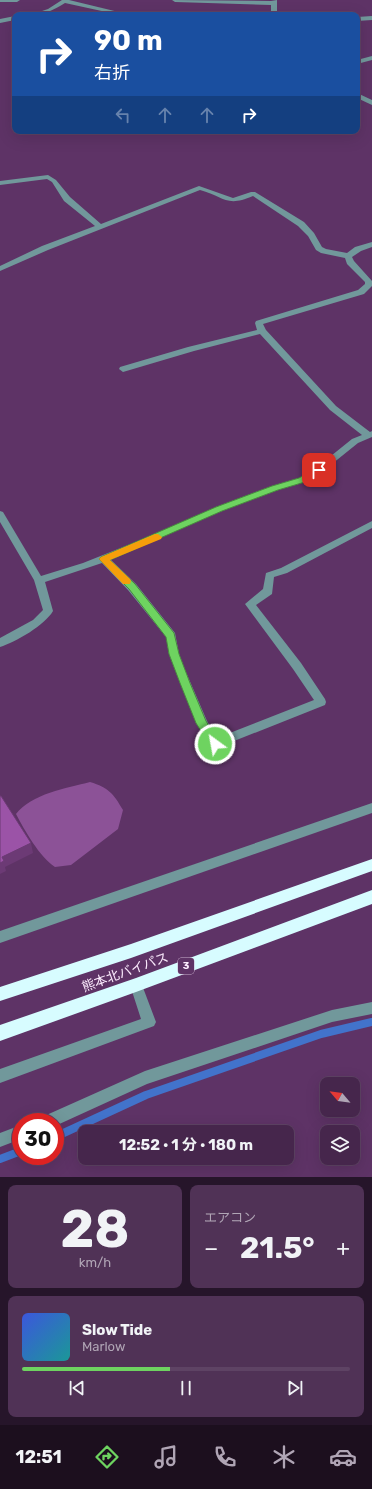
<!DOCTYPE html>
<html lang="ja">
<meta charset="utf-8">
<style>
:root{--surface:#46264c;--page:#503256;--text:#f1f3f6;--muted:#b0a5b5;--line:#5e4364;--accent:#6ed360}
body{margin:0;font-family:Rubik,"Noto Sans JP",sans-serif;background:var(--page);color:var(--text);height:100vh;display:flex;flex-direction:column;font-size:15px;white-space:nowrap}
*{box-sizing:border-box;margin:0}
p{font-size:13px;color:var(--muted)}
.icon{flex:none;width:22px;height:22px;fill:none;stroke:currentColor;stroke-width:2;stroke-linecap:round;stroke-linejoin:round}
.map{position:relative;height:1177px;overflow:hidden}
.side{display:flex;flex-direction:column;gap:8px;padding:8px;background:#26152a;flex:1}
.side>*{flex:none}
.banner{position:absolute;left:12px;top:12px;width:348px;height:122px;border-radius:8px;box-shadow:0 4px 16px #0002,0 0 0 1px var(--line);background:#1a4fa0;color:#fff;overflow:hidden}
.needle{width:26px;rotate:299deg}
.controls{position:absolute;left:320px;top:1077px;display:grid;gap:8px}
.controls a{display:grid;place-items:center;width:40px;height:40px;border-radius:8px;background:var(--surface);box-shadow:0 4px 16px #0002,0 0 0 1px var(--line);font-size:20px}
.speed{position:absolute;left:12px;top:1113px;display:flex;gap:8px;font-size:20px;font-weight:700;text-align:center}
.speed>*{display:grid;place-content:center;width:52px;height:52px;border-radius:50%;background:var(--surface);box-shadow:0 4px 16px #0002,0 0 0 1px var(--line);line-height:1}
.speed .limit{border:6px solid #d22;background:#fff;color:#111}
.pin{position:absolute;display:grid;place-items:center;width:34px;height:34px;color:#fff;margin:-17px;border-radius:8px;box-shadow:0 2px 6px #0006}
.me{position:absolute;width:44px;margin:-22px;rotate:328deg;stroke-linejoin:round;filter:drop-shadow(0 0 3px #0008)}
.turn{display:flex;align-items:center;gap:14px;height:84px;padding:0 16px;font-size:18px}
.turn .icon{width:52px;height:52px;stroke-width:2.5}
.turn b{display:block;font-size:28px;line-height:34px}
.lanes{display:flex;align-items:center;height:38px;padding:0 16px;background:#0003;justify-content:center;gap:20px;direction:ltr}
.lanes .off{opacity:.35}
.big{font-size:30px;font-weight:700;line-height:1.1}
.side .widget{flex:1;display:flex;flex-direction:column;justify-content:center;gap:6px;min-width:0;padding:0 14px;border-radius:8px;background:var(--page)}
.side .dial{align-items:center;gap:0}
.dial b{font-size:52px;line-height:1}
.song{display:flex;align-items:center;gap:12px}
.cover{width:48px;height:48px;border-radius:6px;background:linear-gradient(135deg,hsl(230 70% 55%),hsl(180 70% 35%))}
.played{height:4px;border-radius:2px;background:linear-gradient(90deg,var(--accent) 45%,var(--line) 45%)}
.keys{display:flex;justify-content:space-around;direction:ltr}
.heat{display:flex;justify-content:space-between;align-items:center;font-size:22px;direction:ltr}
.side .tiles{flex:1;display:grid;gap:8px;grid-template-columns:1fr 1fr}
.widget:last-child{grid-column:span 2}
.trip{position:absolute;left:78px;top:1125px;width:216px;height:40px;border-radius:8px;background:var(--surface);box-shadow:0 4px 16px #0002,0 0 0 1px var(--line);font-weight:700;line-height:40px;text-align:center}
.menu{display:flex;height:64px;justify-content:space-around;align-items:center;background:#1c0f1e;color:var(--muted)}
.menu .icon{width:28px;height:28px}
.menu .on{color:var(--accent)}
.menu b{font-size:18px;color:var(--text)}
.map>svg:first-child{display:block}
</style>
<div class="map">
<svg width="372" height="1177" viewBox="0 0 372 1177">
<rect width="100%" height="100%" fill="#5e3366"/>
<path fill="#8c5297" d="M90,782C109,788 113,793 123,810L118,829L71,865L55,867C39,856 25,831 16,814C31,794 67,788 90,782Z"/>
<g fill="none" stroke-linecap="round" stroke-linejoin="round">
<g stroke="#4273cb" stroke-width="8">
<path d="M55,1137L146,1095L321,1034L372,1022"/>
<path d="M0,1159L21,1151"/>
</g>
<g fill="#71989b" fill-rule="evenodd">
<path d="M0,0H20L17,2H0Z"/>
<path d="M62,0H69L131,15H120L65,3C54,10 44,15 30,15L48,9Z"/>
<path d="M172,0L271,1L277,0V15H271V5L175,2Z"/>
<path d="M15,16V20L0,23V19Z"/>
<path d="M372,16V20L357,21V17Z"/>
<path d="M372,56V60L357,64V60Z"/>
<path d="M357,93L372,100V105L357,98Z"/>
<path d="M48,175L56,180L70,197L101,224L199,186L233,198L251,192H255L304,222L314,233L322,247L326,249L347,253L355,247L372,242V247L361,251L352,257L354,261L372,281V286L364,294L263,324L266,330L336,406L370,432L372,431V437L358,443L322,472L305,482L278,490L222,511L110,559L136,584L175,633L179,654L185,670L207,721L217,738L314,700L293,669L245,604L263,589L266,573L281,568L372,521V528L287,573L274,577L272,594L256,605L301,663L325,699L326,702L325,705L219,747L215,748L211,747L196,723L175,670L169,654L166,637L128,590L102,563L45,582L53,611C45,625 16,642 0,647V638L33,620L43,610L34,580L0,522V511L3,512L41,576L83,563L148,537L216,507L272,486L299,478L316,468L352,439L362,435L330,410L260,334L194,351L123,372L119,369L120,367L188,347L257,330L255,323L256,321L358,290L365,284V282L347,264L345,258L321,253L316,250L308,236L298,226L253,196C226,208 223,196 200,190L48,250L0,271V266L42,246L95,226L64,201L52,182L47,179L0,185V181Z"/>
<path d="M372,803V813L0,943V931Z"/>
<path d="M136,979L141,981L142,985L156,1022L154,1026L0,1083V1069L141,1019L130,985L131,981Z"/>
<path d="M372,1002V1014L332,1022L147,1084L55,1126V1122H40L42,1117L145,1071L332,1010Z"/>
<path d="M21,1125V1139L0,1147V1133Z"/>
</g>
<g fill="#d7fcff" fill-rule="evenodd">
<path d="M372,859V871L131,958L0,1001V987L131,944Z"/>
<path d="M372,890V904L136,992L0,1041V1025L136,978Z"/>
</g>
</g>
<path fill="#6c3a75" d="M31,843L33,853L5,867L6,871L0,874V863L2,857Z"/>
<path fill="#9b53a7" stroke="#6c3a75" d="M0,796H1L31,843L2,857L4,861L0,863Z"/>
<path fill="#6ed360" stroke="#48893e" d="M319,467L322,468L323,470L322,472L305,482L278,490L222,511L110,560L135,584L174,633L179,654L190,683L206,721L220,744L218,747H211L196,723L180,683L169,654L166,637L129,589L99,559L101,557L216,507L272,486L299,478Z"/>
<path fill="#f59e0b" d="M155,534H158L162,537L161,539L110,560L130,579L131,581L130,584H123L99,559L101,557Z"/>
<g text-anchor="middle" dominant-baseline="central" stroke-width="4" stroke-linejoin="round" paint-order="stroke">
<rect fill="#5e3366" stroke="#ccb4d0" stroke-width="1" x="178" y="958" width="16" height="16" rx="3"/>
<g font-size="10" font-weight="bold" fill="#fbebfd">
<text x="186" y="966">3</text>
</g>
<g font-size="13" fill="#fbebfd" stroke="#5e3366">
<text transform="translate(125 972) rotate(-20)">熊本北バイパス</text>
</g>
</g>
</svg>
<div class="controls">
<a><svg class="needle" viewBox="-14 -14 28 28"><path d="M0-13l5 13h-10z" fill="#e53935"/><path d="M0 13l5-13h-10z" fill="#b0a5b5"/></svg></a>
<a><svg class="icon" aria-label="layers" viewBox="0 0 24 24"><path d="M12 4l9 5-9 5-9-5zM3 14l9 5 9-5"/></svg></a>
</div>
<div class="speed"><div class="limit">30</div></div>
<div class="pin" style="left:319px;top:470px;background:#d93025"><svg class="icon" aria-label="arrive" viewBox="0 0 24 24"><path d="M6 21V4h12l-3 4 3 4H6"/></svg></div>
<svg class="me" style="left:215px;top:744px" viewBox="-20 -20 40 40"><circle r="17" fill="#6ed360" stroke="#fff" stroke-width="3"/><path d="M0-11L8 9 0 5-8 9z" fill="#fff"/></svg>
<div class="trip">12:52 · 1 分 · 180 m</div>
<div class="banner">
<div class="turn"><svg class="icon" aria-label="right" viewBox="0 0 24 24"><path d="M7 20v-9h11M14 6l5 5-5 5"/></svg><div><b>90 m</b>右折</div></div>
<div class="lanes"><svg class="icon off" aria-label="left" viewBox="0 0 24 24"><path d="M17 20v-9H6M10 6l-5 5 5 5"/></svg><svg class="icon off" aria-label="ahead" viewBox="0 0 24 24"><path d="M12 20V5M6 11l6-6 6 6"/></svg><svg class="icon off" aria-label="ahead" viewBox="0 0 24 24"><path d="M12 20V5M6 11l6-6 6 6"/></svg><svg class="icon" aria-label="right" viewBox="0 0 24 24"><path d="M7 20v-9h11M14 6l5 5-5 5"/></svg></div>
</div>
</div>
<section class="side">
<div class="tiles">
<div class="widget dial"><b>28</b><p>km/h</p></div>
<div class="widget"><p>エアコン</p>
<div class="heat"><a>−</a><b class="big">21.5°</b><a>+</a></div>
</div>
<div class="widget">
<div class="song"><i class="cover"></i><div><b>Slow Tide</b><p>Marlow</p></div></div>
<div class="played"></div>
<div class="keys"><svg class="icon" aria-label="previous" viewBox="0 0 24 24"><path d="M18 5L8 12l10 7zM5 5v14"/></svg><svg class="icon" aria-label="pause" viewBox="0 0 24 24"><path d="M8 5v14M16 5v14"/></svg><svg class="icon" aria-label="next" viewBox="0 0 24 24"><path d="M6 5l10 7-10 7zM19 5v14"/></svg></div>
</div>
</div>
</section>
<nav class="menu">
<b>12:51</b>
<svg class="icon on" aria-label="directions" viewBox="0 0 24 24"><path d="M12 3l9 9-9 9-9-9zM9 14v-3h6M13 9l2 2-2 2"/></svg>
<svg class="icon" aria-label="music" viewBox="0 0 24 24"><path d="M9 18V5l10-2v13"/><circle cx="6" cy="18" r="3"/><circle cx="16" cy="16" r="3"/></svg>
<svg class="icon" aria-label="phone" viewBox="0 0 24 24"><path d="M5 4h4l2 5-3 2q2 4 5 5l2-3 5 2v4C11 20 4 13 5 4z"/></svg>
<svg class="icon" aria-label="climate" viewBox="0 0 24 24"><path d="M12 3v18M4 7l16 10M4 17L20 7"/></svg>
<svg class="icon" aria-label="car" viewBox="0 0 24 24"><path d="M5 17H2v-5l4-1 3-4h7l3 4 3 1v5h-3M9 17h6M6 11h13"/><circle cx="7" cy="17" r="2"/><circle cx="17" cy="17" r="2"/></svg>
</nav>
